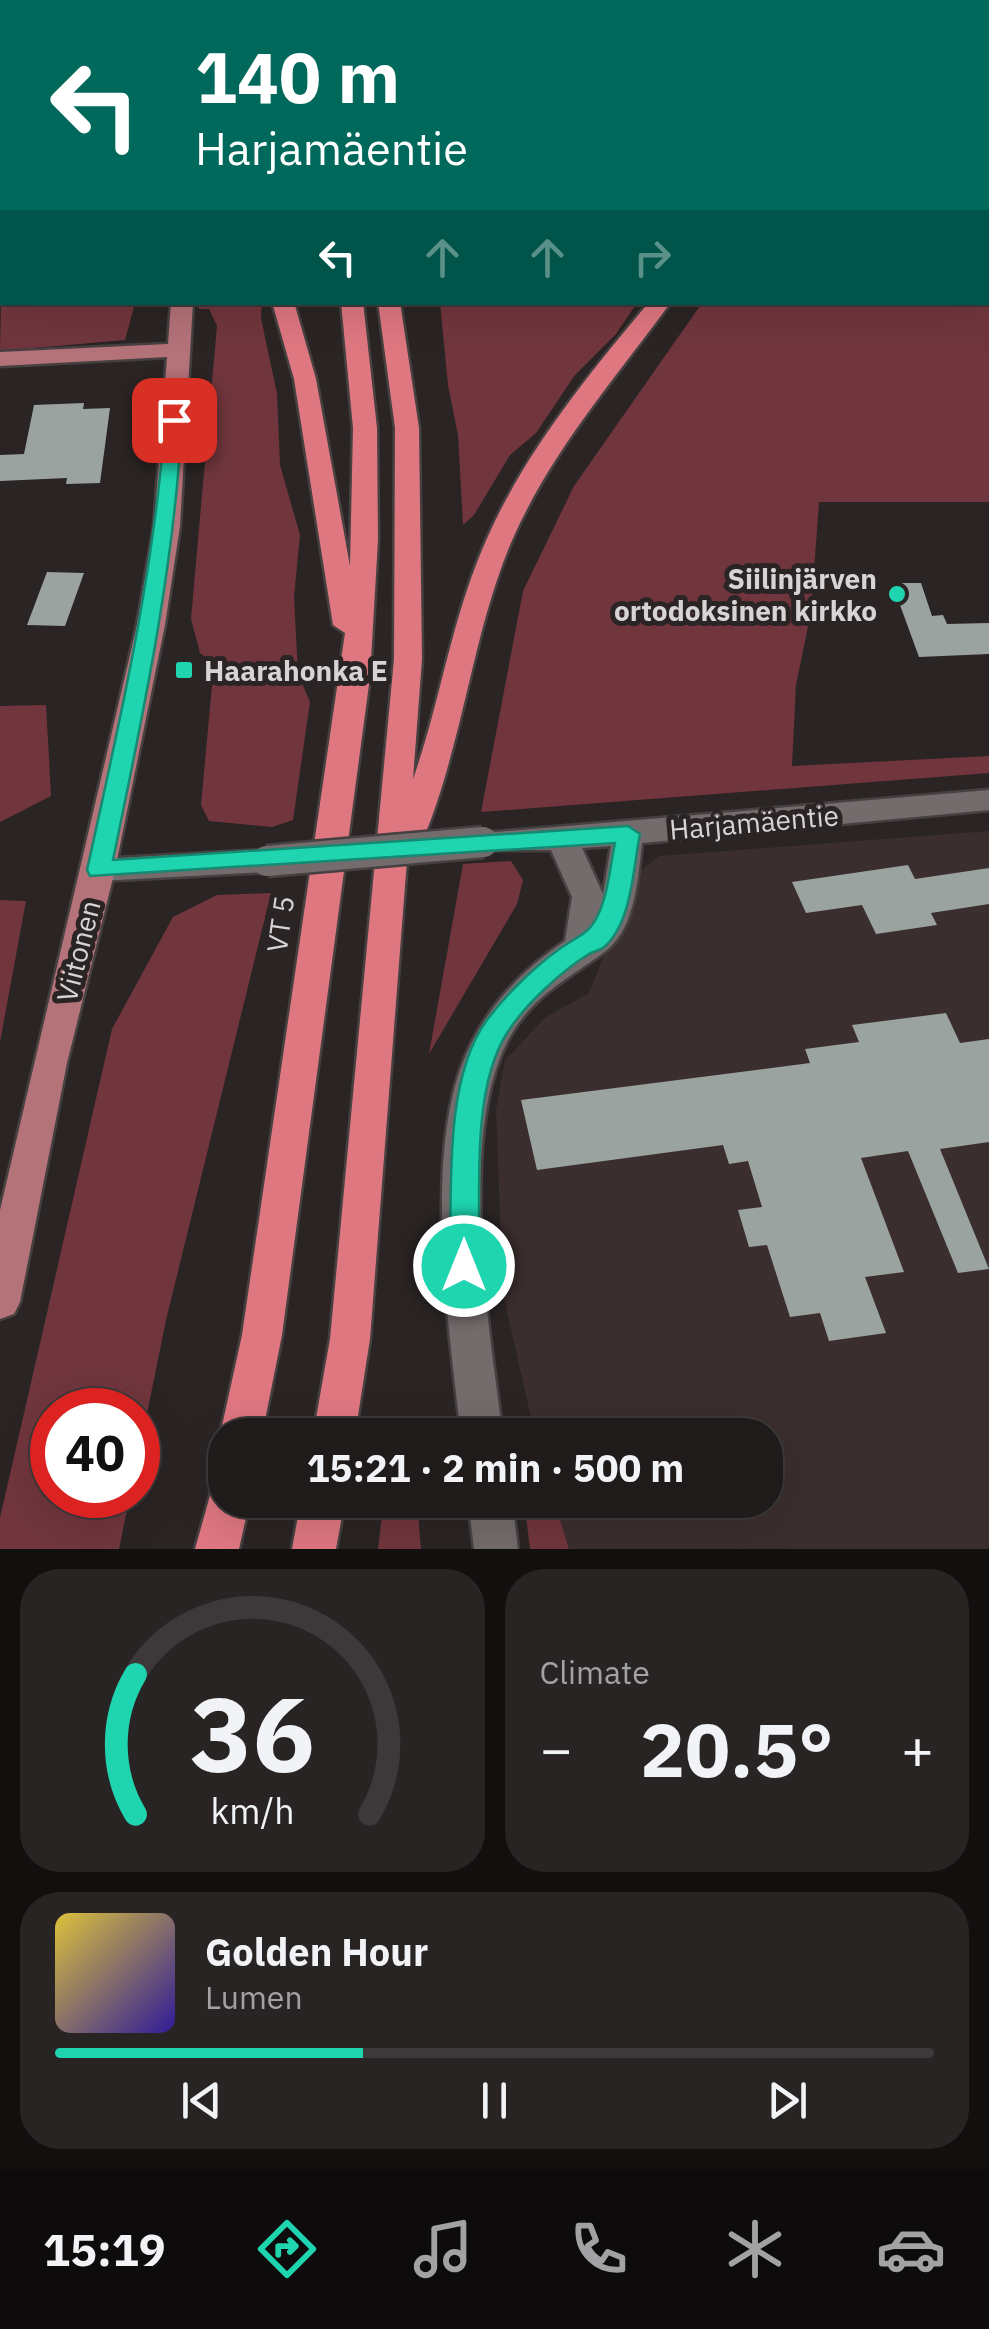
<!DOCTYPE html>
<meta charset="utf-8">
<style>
:root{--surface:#201b1b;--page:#282424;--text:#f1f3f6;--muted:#a2a1a3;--line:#3d393a;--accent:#1fd5b0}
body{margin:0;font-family:"IBM Plex Sans",sans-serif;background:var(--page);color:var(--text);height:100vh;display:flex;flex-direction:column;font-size:38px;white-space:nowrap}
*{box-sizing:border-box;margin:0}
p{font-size:32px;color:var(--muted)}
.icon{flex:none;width:55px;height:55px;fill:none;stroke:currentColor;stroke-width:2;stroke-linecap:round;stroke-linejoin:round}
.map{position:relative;height:1549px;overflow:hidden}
.panel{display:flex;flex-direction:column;gap:20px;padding:20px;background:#120f0f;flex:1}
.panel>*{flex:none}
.guide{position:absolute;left:0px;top:0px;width:990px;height:305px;box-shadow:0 10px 40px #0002,0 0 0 2px var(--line);background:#00695c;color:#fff;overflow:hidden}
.speed{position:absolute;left:30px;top:1388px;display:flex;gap:20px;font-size:50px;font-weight:700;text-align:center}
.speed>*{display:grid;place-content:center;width:130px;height:130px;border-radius:50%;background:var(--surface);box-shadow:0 10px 40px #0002,0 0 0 2px var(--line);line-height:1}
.speed .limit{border:15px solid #d22;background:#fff;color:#111}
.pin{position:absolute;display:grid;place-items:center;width:85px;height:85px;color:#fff;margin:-42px;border-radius:20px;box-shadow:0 5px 15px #0006}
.me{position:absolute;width:110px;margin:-55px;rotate:0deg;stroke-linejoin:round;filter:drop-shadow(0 0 8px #0008)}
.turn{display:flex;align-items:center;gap:35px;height:210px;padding:0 30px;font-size:45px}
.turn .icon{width:130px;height:130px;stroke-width:2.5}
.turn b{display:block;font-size:70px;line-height:85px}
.lanes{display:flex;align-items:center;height:95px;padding:0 30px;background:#0003;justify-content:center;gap:50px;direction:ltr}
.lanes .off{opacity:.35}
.big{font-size:75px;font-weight:800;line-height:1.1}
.panel .card{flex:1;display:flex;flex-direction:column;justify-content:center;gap:15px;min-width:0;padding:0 35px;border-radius:40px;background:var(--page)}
.panel .dial{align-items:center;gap:0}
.dial svg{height:260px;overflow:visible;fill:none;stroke:var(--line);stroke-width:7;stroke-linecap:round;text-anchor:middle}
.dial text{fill:var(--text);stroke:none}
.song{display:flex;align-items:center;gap:30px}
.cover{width:120px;height:120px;border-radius:15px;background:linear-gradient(135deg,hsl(50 70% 55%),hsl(250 70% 35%))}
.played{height:10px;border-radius:5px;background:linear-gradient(90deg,var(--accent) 35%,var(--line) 35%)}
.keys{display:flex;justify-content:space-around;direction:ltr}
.heat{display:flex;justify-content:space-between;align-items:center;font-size:55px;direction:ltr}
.panel .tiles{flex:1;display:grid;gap:20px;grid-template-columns:1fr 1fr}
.card:last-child{grid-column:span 2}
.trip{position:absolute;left:208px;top:1418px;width:575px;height:100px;border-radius:40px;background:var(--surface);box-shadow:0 10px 40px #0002,0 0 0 2px var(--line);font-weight:800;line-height:100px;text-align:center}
.tabs{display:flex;height:160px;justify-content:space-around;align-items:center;background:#0d0b0b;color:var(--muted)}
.tabs .icon{width:70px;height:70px}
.tabs .on{color:var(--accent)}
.tabs b{font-size:45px;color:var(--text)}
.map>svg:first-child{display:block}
</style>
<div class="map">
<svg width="989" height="1549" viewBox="0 0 989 1549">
<rect width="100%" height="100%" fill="#2b2424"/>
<path fill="#3b2e2f" d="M989,831V1549H569L554,1500H765V1435H535L503,1294L496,1110L505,1060L546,1017L589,993L636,874L659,856Z"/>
<g fill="#71363d">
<path d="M280,0H989V14L988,2L957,1Z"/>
<path d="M989,62V502H819L811,612L796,685L792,766L989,756V773L481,812L523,591L574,486L702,303L988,302Z"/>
<path d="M2,254V302L135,303L125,340L0,351Z"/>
<path d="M199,303H262L261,318L277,394L280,465L300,535L294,597L298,674L310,702L293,820L272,827L209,821L201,805L214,664L200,653L191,619L217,326L209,309H199Z"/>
<path d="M440,303H637L616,334L575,375L536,433L510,455L474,515L463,525L458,435L448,385Z"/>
<path d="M46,705L51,796L0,822V706Z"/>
<path d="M511,861L523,880L517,904L429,1054L463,864Z"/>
<path d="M271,893L166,1320L138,1458V1410H52V1495H130L119,1549H0V1518L112,1029L173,917L217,895Z"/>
<path d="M0,900L26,901L0,1042Z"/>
<path d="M384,1500H417L421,1549H378Z"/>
<path d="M524,1500H554L569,1549H530Z"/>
</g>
<g fill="#9ba3a1">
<path d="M84,403L83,409L110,408L100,483L66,484L67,478L0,481V455L24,454L34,405Z"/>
<path d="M47,572L84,573L65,626L27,625Z"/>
<path d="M892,583H921L932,616L943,615L947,624L989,623V654L919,657Z"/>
<path d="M908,865L915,879L989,868V904L931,913L937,925L876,934L862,905L806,913L792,882Z"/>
<path d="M946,1013L960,1043L989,1039V1142L940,1149L989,1269L958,1273L908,1151L861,1158L904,1272L865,1277L886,1333L829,1341L820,1313L790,1317L767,1245L749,1247L738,1210L762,1207L748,1161L729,1164L723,1145L537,1170L521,1100L810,1063L805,1049L859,1042L852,1025Z"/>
</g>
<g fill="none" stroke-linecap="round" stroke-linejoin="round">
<g stroke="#464041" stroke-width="5">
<g id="minor">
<path d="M989,0V7L979,2L980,0Z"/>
<rect x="988" y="30" width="1" height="11"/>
<path d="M2,146V158L0,159V147Z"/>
<path d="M989,790V810L642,843C638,877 636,926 607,950C572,977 535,993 511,1035C456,1129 489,1329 503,1435H461C449,1331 424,1160 463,1062C483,1011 520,971 565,941L572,897L551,850H472L467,842L472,834ZM611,846L603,894L582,848Z"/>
<path d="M267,850L278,853L283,861L278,869L267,872L99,881L88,878L83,870L88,862L99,859Z"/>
<path d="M468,1500H512L518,1549H474Z"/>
</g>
</g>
<g stroke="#464041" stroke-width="5">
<g id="major">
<path d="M111,0H127L128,2H112Z"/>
<rect x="988" y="43" width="1" height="10"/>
<rect x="0" y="80" width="2" height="10"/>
<rect x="0" y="104" width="2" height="15"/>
<path d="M171,302H193L180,526L165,625L115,870L67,1063L20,1302L14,1314L0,1319V1210L137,625L154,526L167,357L0,366V352L168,344Z"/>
</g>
</g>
<g stroke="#464041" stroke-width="5">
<g id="highway">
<path d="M172,0H188L189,2H173Z"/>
<path d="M216,0H233L234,2H218Z"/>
<path d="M244,0H261L262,2H246Z"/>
<path d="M272,302H294L316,379L350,566L353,428L341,302H363L377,428L378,540L370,677L282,1335L262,1435H225V1446L220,1435L242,1335L345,633L333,625L294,379Z"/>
<path d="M378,302H400L419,428L422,659L413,779C438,709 449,635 476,565C513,467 582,382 649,302H671C615,379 553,449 514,536C493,583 481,633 469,683C462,712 431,850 407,860L370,1339L355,1435H313L330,1339L394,659L395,428Z"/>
<path d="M225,1481V1500H250L239,1549H195L213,1485Z"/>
<path d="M301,1500H345L336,1549H292Z"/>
</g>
</g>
<use href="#minor" fill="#736b6c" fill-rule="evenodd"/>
<use href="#major" fill="#b47279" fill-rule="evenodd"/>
<use href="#highway" fill="#df7781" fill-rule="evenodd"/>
<g stroke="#464041" stroke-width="35" stroke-linecap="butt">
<path id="minor-bridge" d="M267,861L483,842"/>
</g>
<use href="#minor-bridge" stroke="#736b6c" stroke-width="30"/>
</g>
<path fill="#1fd5b0" stroke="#148a72" stroke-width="2.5" d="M174,415L182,420C174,570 143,714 113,860L628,826L640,834C633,868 632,924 603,948C602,949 590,953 589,954C561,971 524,1006 507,1033C470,1091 481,1199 479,1266L475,1275L464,1279L454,1275L450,1266C452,1195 443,1079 487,1020C508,992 541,960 570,942C583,934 590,931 597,917C608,896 610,866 615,843L90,876L87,870C120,720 154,574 165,420Z"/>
<g fill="#1fd5b0" stroke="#2b2424" stroke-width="4">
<circle cx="897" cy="594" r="10"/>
<rect x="174" y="660" width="20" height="20" rx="5"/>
</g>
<g text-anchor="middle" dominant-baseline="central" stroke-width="10" stroke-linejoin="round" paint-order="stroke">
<g font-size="28" font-weight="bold" fill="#d8d3d4" stroke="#2b2424" text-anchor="end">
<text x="877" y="578">Siilinjärven<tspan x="877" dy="32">ortodoksinen kirkko</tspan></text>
<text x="204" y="670" text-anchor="start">Haarahonka E</text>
</g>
<g font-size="28" fill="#d8d3d4" stroke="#2b2424">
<text transform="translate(754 822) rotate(-5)">Harjamäentie</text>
<text transform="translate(280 924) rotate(-82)">VT 5</text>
<text transform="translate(78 951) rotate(-76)">Viitonen</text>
</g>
</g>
</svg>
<div class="speed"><div class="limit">40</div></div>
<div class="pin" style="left:174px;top:420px;background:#d93025"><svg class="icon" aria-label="arrive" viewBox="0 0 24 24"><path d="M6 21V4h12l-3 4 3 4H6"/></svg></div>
<svg class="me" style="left:464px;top:1266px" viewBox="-20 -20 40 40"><circle r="17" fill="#1fd5b0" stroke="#fff" stroke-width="3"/><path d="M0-11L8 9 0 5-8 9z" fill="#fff"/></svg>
<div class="trip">15:21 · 2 min · 500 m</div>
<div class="guide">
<div class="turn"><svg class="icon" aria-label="left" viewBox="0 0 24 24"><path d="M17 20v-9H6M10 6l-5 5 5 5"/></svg><div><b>140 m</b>Harjamäentie</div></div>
<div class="lanes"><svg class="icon" aria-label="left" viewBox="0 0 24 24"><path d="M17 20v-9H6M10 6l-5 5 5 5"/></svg><svg class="icon off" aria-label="ahead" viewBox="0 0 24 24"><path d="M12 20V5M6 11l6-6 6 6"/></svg><svg class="icon off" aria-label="ahead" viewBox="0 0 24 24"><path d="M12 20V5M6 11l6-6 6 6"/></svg><svg class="icon off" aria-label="right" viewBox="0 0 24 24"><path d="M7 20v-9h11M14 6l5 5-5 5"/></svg></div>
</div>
</div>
<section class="panel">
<div class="tiles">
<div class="card dial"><svg viewBox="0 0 100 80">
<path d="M14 69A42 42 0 1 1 86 69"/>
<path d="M14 69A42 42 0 0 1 14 26" stroke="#1fd5b0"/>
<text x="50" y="56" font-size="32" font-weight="700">36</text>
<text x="50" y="72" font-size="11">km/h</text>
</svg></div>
<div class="card"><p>Climate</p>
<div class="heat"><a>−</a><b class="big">20.5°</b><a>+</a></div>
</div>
<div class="card">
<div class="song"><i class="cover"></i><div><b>Golden Hour</b><p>Lumen</p></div></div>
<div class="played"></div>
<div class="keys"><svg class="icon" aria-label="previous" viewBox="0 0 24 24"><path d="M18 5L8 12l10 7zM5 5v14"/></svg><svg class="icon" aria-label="pause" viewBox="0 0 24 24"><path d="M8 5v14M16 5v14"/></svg><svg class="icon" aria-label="next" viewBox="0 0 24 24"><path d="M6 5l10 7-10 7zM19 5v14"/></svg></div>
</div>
</div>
</section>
<nav class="tabs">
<b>15:19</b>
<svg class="icon on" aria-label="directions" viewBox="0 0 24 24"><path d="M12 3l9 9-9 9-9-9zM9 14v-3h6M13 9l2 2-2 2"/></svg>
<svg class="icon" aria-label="music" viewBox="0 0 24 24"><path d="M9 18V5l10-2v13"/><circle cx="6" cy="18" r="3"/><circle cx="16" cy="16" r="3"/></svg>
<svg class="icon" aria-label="phone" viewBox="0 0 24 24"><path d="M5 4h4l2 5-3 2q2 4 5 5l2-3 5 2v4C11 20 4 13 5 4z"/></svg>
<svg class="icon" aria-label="climate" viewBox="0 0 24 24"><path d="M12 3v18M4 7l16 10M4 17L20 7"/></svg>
<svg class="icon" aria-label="car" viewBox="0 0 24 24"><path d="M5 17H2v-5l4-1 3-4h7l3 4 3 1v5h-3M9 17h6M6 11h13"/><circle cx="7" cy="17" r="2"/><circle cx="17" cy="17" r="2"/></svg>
</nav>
